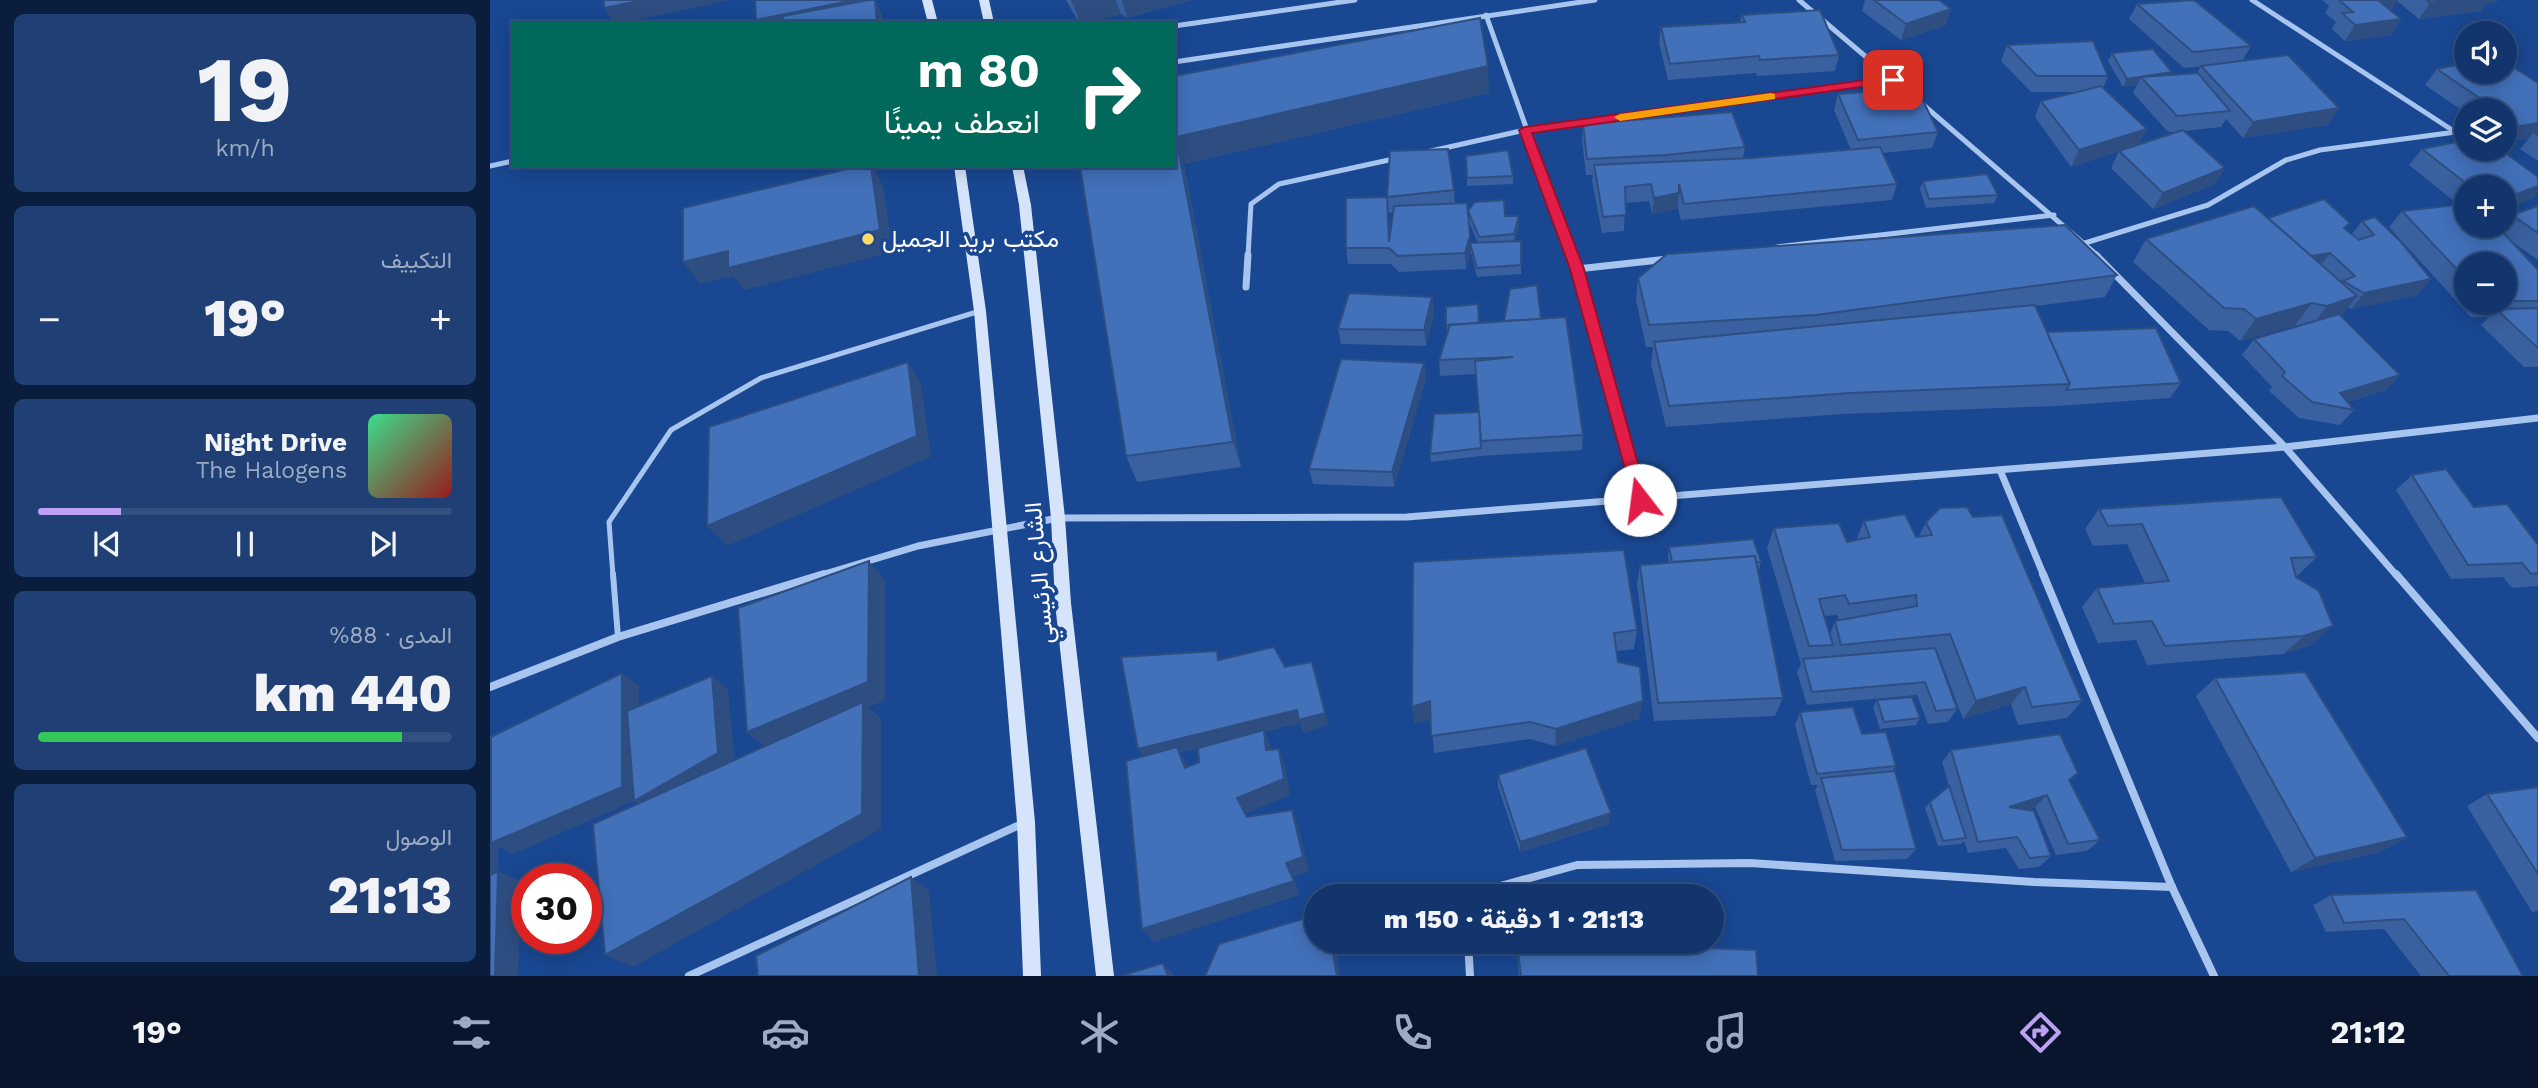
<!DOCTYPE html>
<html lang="ar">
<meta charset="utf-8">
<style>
:root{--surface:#13356d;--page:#204075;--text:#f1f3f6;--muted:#9dabc2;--line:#325080;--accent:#bca0f2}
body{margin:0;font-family:"Work Sans",Vazirmatn,sans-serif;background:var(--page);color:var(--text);direction:rtl;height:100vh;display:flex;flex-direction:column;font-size:26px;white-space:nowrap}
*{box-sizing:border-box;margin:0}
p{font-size:23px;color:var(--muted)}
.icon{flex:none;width:38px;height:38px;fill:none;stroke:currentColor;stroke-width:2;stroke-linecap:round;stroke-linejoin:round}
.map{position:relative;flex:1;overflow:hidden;direction:ltr}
.side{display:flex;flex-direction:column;gap:14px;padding:14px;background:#0a1d3c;width:490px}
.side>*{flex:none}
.banner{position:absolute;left:21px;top:21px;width:665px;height:147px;border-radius:0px;box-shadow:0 4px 18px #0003,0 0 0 2px var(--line);direction:rtl;background:#00695c;color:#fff;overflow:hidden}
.fabs{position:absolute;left:1964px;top:21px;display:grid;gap:14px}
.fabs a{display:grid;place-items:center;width:63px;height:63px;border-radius:50%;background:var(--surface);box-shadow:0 4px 18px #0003,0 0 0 2px var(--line);font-size:35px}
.speed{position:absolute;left:21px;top:863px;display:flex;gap:14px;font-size:35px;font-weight:700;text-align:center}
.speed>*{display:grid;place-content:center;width:91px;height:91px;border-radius:50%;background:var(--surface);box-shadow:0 4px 18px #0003,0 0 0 2px var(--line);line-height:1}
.speed .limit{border:10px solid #d22;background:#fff;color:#111}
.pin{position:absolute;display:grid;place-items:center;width:60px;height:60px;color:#fff;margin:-30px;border-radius:14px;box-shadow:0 4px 10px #0006}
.me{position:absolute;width:77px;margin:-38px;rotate:345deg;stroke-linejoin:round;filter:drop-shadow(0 0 5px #0008)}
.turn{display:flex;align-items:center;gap:24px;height:147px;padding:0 21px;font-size:32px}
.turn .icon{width:91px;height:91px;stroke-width:2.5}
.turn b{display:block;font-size:49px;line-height:60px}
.big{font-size:52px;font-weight:800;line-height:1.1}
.side .card{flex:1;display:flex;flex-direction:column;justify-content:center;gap:10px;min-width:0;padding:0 24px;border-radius:10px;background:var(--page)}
.side .dial{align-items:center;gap:0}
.dial b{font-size:91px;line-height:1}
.song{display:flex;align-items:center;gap:21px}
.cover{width:84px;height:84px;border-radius:10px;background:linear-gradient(135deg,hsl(150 70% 55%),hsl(0 70% 35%))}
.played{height:7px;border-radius:4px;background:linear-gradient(90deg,var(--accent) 20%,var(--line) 20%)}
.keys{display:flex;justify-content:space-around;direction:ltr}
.heat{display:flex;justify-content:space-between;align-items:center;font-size:38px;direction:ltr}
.charge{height:10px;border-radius:5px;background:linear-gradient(90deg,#34c759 88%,var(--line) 0)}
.trip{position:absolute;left:814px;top:884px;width:420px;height:70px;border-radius:35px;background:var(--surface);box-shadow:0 4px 18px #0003,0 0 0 2px var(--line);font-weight:800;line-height:70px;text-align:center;direction:rtl}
.dock{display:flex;height:112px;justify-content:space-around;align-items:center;background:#08152c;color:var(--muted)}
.dock .icon{width:49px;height:49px}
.dock .active{color:var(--accent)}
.dock b{font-size:32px;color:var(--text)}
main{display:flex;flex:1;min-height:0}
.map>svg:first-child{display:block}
</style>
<main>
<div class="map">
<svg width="2048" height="976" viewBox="0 0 2048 976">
<rect width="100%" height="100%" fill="#194791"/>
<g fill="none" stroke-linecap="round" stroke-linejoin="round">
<path stroke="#a8c5ef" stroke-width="5" d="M123,576L119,522L181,430L271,378L490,311"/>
<path stroke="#a8c5ef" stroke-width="6" d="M123,574L128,637"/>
<g stroke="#a8c5ef" stroke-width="5">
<path d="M1309,0L1421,95"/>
<path d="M1762,0L1976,139"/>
<path d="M996,15L1082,256"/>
<path d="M684,26L865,0"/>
<path d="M684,62L1105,0"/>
<path d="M1430,102L1608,256"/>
<path d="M941,151L1035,130L1403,80"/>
<path d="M0,166L23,161"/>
<path d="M1595,243L1718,205L1796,160L1830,150L1966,132"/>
<path d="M1287,247L1564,215"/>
<path d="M758,256L761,204L789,184L908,158"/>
</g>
<g stroke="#a8c5ef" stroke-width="7">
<path d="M1082,255L1150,500"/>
<path d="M1606,255L1795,447L1907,576"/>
<path d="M1087,269L1178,259"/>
<path d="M756,287L758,255"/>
<path d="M1510,470L1554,576"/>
<path d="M328,576L428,546L568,518L917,517L1795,447L2048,418"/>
</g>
<g stroke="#a8c5ef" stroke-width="8">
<path d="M1553,574L1682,887L1724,976"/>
<path d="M1906,574L2048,738"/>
<path d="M0,687L128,637L334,574"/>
<path d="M993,896L996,890L1087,865L1260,863L1544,882L1682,887"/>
<path d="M978,942L980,976"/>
<path d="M199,976L536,822"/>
</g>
<g fill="#d5e4fb" fill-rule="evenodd">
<path d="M432,0H442L448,23H438Z"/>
<path d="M489,0H499L504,23H494Z"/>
<path d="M464,166H475L496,311L545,822L551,976H533L527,822L484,311Z"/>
<path d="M522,166H533L541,205L575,518L581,603L624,976H606L565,603L561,518L529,205Z"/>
</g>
</g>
<g fill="#39609f" fill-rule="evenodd">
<path d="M576,0H701L637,18L631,14L598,23H589Z"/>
<path d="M1375,0H1449L1456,25L1411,40L1372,11Z"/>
<path d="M1832,0H2008L2006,2L1996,4L1991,11L1929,19L1907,1L1901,10V35L1855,41L1842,29L1846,22L1835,13L1839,6Z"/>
<path d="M1647,4L1761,46L1752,61L1838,125L1753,138L1736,119L1731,127L1694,131L1735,168L1725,184L1663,209L1621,168L1629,151L1688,132H1678L1643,93L1647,85L1633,87L1618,61L1622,53L1681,75L1707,73L1711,66H1717L1694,68L1639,19Z"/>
<path d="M1252,15L1349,55L1345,71L1267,76L1266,73L1178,80L1169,43L1171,27L1250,22Z"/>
<path d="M1517,45L1618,76L1613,88L1657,129L1648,145L1581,167L1545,117L1551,101L1587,92H1541L1511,61Z"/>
<path d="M1947,69L2048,83V161L2030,149L2039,138L2017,142L2014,140V110H1976V113L1935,85Z"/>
<path d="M684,76L999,93L694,164L751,467L647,482L636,456Z"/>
<path d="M1348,94L1448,132L1442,148L1393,153L1407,184L1402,200L1191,220L1187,205V209L1162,214L1159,201L1135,203L1134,231L1112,233L1102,181L1103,175H1096L1092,140L1093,124L1255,147L1253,158L1361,150L1344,110Z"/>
<path d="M1932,149L2048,177V192L2041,199L2014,187H1976V226L2010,229L2022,215L2048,206V260L2020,240L2048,270V367H2034L1991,325L1999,317H1981L1899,227L1912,211L1969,205L1919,165ZM1976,264H2014V303H1976Z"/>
<path d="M976,156L1023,176V184L977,186Z"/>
<path d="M1433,181L1508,195L1504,203L1436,208L1430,189Z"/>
<path d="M964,190L965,204L978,211L1015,216L1029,225L1025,241H1031V274L987,277L981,252L976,269L909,272L901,264H858L856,248L897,197ZM903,212L900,235L899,213ZM979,222L988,243H980Z"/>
<path d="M1885,217L1928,295L1861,309L1858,307L1851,316L1896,390L1858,402L1864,410L1850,425L1809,418L1779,391L1782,387L1752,355L1764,339L1809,326L1805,325L1750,341L1738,331L1719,330L1643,262L1656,239L1778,218L1855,229L1862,234L1872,221Z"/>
<path d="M1627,275L1615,297L1546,306L1557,332L1691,383L1680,398L1567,406L1353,414L1176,427L1161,364L1163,347H1156L1146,300L1148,278Z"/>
<path d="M942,297L944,313L936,346L851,344L848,329Z"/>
<path d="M956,307L989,323L1051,319L1093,435L1092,450L991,456L941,462L940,454L988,412L986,374L950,376L949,360L957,334Z"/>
<path d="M934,363L936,378L904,487L823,484L819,469Z"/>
<path d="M1922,475L1984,507L2048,545V586L2022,588L2013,577L1961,579L1906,490Z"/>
<path d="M1609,509L1827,557L1806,577L1821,645L1793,654L1657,665L1646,640L1608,643L1592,607L1607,588L1655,583L1637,544L1603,546L1595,529Z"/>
<path d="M1483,517L1592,701L1577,718L1528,725L1521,704L1473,719L1448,653H1447L1467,709L1458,722L1438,724L1427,695L1317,705L1307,672L1311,664L1277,548L1284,528L1357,542L1366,540L1374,521L1426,537L1429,536L1436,522ZM1347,615L1349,620L1345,621L1340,634L1334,616Z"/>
<path d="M1179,547L1271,562L1269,569L1268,570L1293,698L1285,716L1164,721L1147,584L1150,565L1179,563L1178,555Z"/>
<path d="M923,562L1147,630L1144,649L1127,651L1128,662L1149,719L1065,746L1040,739L944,753L941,719L925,724L922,707Z"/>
<path d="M1725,678L1917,837L1890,852L1801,872L1706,696Z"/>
<path d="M1387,700L1430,718L1426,725L1390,729L1383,707Z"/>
<path d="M1310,712L1372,734L1406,766L1402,772L1426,849L1417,859L1345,861L1325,790L1328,785H1321L1305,725Z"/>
<path d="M1461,750L1580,782L1610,840L1597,851L1566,855L1545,807L1537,810L1561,856L1549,867L1529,869L1516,848L1478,853L1474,841L1471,844L1448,846L1435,808L1440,802L1460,789L1452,762Z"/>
<path d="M1008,775L1119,824L1030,852L1008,787Z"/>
<path d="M2048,787V911L2042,912L1977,806L1997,794Z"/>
<path d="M1986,890L2033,976H1931L1894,929L1836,932L1823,905L1841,895Z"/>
<path d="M1027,942L1268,976H1029L1027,952Z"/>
</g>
<g fill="#2e4e82">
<path d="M154,0H241L131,23H123L114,8Z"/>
<path d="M364,0H381L340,23H268L266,20Z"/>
<path d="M385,0L392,15L393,23H387Z"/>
<path d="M594,0H626L631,14L598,23H590L583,3Z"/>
<path d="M632,0H701L637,18Z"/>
<path d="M1897,0H1908L1898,14L1889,1Z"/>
<path d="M1962,0H2008L2006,2L1996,4L1991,11L1929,19L1940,3Z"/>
<path d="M1461,9L1456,25L1411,40L1416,24Z"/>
<path d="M1911,19L1901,35L1855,41L1865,25Z"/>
<path d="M998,66L999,93L694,164L751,467L743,442L686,137Z"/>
<path d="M1682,72L1678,81L1651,77L1647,85L1633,87L1637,79Z"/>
<path d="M1849,108L1838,125L1753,138L1763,122Z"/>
<path d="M2048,123V136L2043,133L2039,138L2017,142L2030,126Z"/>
<path d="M1657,129L1648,145L1581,167L1589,150Z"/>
<path d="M381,166H382L393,186L403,252L254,290L243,276L210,284L193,262Z"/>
<path d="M1735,168L1725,184L1663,209L1673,193Z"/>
<path d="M2048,186V192L2041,199L2014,210V199Z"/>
<path d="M1189,193L1187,209L1162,214L1164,198Z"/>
<path d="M897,197L899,213L900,249V248Z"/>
<path d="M1029,216V225L1024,242V234Z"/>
<path d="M980,236L981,252L976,269L975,253Z"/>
<path d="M1840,253L1828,269L1818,257Z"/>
<path d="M1941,279L1928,295L1861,309L1874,293Z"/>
<path d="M1867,296L1849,319L1820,328L1837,306Z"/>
<path d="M942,297L944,313L936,346L934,330Z"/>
<path d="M1822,303L1805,325L1750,341L1766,319Z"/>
<path d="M418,362L431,383L441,457L237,546L217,526Z"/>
<path d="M934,363L936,378L904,487L902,472Z"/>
<path d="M1910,375L1896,390L1844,406L1850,393Z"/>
<path d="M379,561L395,580V700L379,707L391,719V829L143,967L115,955L278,749L257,732Z"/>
<path d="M1843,626L1821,645L1793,654L1814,636Z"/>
<path d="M822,662L839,725L813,733L810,723L775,732L781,747L783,767L776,750L774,732L690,753L697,764L704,784L656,761L648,749Z"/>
<path d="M132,673L149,686L150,798L222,676L238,689L245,765L163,813L144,801L23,854L8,846V870L0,874V753L6,756Z"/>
<path d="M1535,687L1521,704L1473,719L1486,701Z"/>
<path d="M940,701L942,719L925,724L922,707Z"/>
<path d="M1153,701L1149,719L1065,746L1066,729Z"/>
<path d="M789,749L795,766L800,795L755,814L747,798Z"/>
<path d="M1557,795L1545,807L1508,818L1519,807Z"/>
<path d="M802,810L808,825L819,871L803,877L810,895L664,942L652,929Z"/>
<path d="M1121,813L1119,824L1030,852V842Z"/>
<path d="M1917,837L1890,852L1801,872L1825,858Z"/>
<path d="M8,871L31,881L28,976H5Z"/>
<path d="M421,877L439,891L447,976H429Z"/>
<path d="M841,942H845L850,976H847Z"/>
<path d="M673,963L684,975V976H678Z"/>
</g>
<g fill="#4270b9" stroke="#2e4e82" stroke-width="2">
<path d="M114,0H154L114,8Z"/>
<path d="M265,0H364L266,20Z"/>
<path d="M379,0H385L387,23H293V16Z"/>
<path d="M582,0H594L583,3Z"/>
<path d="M1384,0H1449L1461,9L1416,24Z"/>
<path d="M1704,0L1761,46L1703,52L1647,4Z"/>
<path d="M1849,0H1897L1889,1L1911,19L1865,25L1852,13L1863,12Z"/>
<path d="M1937,0H1962L1940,3Z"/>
<path d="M1330,10L1349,55L1270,60L1269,56L1180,64L1171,27L1255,22L1252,15Z"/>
<path d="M990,18L998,66L686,137L743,442L636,456L590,166H684V76Z"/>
<path d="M1603,41L1618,76H1547L1517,45Z"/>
<path d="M1663,49L1682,72L1637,79L1622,53Z"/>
<path d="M1798,55L1849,108L1763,122L1711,66Z"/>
<path d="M2014,61L2048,83V123L2030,126L2014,115V110H2007L1947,69L1976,63V72H2014Z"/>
<path d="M1708,73L1740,111L1687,116L1651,77Z"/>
<path d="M1611,86L1657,129L1589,150L1551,101Z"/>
<path d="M1427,88L1448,132L1368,140L1348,94Z"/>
<path d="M1242,112L1255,147L1176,155L1097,159L1093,124Z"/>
<path d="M1693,130L1735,168L1673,193L1629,151Z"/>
<path d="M1976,140V149H2010L2048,177V186L2014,199V187H1981L1932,149Z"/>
<path d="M1390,147L1407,184L1194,204L1189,184V193L1164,198L1161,184L1135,187L1136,215L1113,217L1104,165L1261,158Z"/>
<path d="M958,149L964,190L897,197L899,242L904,206L977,203L980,236L975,253L908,256L899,248H856V198L897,197L900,151Z"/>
<path d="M1018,150L1023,176L977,178L976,156Z"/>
<path d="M370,166H381L390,230L238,268V251L193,262V208Z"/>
<path d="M1497,174L1508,195L1439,199L1433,181Z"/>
<path d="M1834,199L1860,223L1854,228L1869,240L1884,235L1872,221L1885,217L1911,242L1941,279L1874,293L1853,281L1865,276L1840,253L1821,256L1778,218Z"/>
<path d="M1014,200L1015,216H1029L1024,234L989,237L978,211L985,202Z"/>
<path d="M1976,204V226H2007L2048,270V301H2014V264H1976V279L1912,211Z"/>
<path d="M1764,206L1867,296L1837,306L1822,303L1766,319L1754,309L1734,308L1656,239Z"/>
<path d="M2048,206V233L2022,215Z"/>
<path d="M1575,225L1627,275L1326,315L1159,325L1148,278L1177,254Z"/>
<path d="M1031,241V265L987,268L980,243Z"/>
<path d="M1047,285L1051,319L1014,321L1020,289Z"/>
<path d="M859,293L942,297L934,330L848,329Z"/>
<path d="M988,304L989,323L956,325V307Z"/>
<path d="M1545,305L1580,384L1361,393L1179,406L1164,342Z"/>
<path d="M2048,308V348L2006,309Z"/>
<path d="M1849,314L1910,375L1850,393L1864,410L1822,402L1792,376L1795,372L1764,339Z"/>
<path d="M1076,317L1093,435L991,441L985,361L1023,357L949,360L960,325Z"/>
<path d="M1666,328L1691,383L1576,390L1580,384L1557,332Z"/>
<path d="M851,359L934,363L902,472L819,469Z"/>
<path d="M418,362L427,436L217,526L219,427Z"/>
<path d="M989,412L991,448L940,454L944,414Z"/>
<path d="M1956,469L1984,507L2017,504L2048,545V573L2041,574L2032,563L1978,565L1922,475Z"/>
<path d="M1791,497L1827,557L1801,558L1806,577L1829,591L1843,626L1814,636L1675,646L1662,621L1624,624L1607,588L1679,581L1652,524L1618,526L1609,509Z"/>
<path d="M1477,507L1483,517L1512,515L1592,701L1542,707L1535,687L1486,701L1460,634L1351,645L1345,621L1427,606L1426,595L1359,604L1355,595L1329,599L1343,645L1319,646L1284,528L1349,523L1357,542L1380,537L1374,521L1415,514L1426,537L1442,535L1436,522L1450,508Z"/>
<path d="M1263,539L1271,562H1266L1265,556L1182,562L1179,547Z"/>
<path d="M1134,550L1147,630L1124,633L1128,662L1150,667L1153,701L1066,729L1040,722L941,736L940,701L922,707L923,562Z"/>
<path d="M1265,556L1293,698L1168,703L1150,565Z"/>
<path d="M379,561L378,682L257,732L248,608Z"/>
<path d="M784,647L795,667L822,662L835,713L809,720L807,710L648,749L631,657L727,651L728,660Z"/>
<path d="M1445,648L1467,709L1446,711L1435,682L1322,692L1313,659Z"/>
<path d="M1815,672L1917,837L1825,858L1725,678Z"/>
<path d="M132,673V787L1,843V737Z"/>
<path d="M222,676L228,753L144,801L137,711Z"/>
<path d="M1422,697L1430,718L1394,722L1387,700Z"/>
<path d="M373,702L372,814L115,955L103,824Z"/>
<path d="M1363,707L1372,734L1396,732L1406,766L1327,774L1310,712Z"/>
<path d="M774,730L776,750L789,749L794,779L747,798L757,817L802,810L813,857L796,863L804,881L652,929L636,761L687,747L695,768L709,762L708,748Z"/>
<path d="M1570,734L1588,773L1579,780L1610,840L1578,844L1557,795L1519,807L1544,811L1561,856L1540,858L1527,837L1488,842L1461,750Z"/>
<path d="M1096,748L1121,813L1030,842L1008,775Z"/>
<path d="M1405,771L1426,849L1352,850L1331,778Z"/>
<path d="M1459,786L1476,838L1453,841L1440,802Z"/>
<path d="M2048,787V874L1997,794Z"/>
<path d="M8,871L5,976H0V875Z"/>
<path d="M421,877L429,976H268L266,956Z"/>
<path d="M1986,890L2033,976H1959L1914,919L1854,923L1841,895Z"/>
<path d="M826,915V942H841L847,976H715L729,944Z"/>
<path d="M1027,942H1065L1266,950L1268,976H1031Z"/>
<path d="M673,963L678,976H631Z"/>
</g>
<path fill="#e11d48" stroke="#92132f" stroke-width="2" d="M1403,76L1407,77V82L1042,133L1094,269L1158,500L1156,505H1145L1080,269L1029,130L1035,127Z"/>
<path fill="#f59e0b" d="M1281,93L1285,94V99L1130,121L1124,117L1130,114Z"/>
<circle fill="#ffda66" stroke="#194791" stroke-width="2.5" cx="378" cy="239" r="7"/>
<g text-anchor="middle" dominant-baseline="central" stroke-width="7" stroke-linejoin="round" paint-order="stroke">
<g font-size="24" fill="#fff" stroke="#194791" text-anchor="start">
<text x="392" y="239">مكتب بريد الجميل</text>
</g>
<g font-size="24" fill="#fff" stroke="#194791">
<text transform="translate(549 573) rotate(-95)">الشارع الرئيسي</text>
</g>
</g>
</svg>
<div class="fabs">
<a><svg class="icon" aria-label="sound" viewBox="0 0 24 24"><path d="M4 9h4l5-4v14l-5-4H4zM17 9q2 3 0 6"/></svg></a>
<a><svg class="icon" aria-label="layers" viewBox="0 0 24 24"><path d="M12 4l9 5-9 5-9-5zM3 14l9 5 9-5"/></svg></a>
<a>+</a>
<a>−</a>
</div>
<div class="speed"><div class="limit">30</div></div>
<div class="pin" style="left:1403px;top:80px;background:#d93025"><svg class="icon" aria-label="arrive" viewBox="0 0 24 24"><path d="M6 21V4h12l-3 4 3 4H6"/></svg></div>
<svg class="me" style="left:1150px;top:500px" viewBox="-20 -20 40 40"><circle r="19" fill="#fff"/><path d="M0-13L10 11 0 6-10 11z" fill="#e11d48"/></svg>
<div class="trip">21:13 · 1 دقيقة · 150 m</div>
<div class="banner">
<div class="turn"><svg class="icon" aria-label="right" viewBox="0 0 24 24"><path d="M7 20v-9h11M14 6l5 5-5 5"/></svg><div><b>80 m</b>انعطف يمينًا</div></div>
</div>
</div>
<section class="side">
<div class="card dial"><b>19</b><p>km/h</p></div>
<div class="card"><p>التكييف</p>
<div class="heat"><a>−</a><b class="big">19°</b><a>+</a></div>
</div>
<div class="card">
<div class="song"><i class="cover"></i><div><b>Night Drive</b><p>The Halogens</p></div></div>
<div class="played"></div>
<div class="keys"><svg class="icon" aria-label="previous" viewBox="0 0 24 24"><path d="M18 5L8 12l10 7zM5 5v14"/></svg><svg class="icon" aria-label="pause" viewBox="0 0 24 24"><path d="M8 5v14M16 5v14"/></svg><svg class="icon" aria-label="next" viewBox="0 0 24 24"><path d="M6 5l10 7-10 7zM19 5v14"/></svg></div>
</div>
<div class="card"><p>المدى · 88%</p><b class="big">440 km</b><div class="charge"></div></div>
<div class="card"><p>الوصول</p><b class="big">21:13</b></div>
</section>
</main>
<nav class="dock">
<b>21:12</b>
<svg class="icon active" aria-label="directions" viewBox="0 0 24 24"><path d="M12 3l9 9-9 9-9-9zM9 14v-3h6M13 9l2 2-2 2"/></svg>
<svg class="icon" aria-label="music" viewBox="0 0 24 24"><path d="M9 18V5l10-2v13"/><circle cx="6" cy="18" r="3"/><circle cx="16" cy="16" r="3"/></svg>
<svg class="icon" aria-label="phone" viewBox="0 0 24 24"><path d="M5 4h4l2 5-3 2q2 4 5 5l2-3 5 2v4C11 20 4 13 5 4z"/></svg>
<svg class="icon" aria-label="climate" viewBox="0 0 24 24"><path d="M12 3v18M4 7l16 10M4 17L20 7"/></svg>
<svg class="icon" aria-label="car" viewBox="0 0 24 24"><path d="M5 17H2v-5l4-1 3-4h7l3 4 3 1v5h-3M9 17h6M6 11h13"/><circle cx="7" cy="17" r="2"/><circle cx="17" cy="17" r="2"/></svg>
<svg class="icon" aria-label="filters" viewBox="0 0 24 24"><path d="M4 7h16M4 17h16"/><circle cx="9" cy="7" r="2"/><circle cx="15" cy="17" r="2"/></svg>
<b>19°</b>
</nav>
